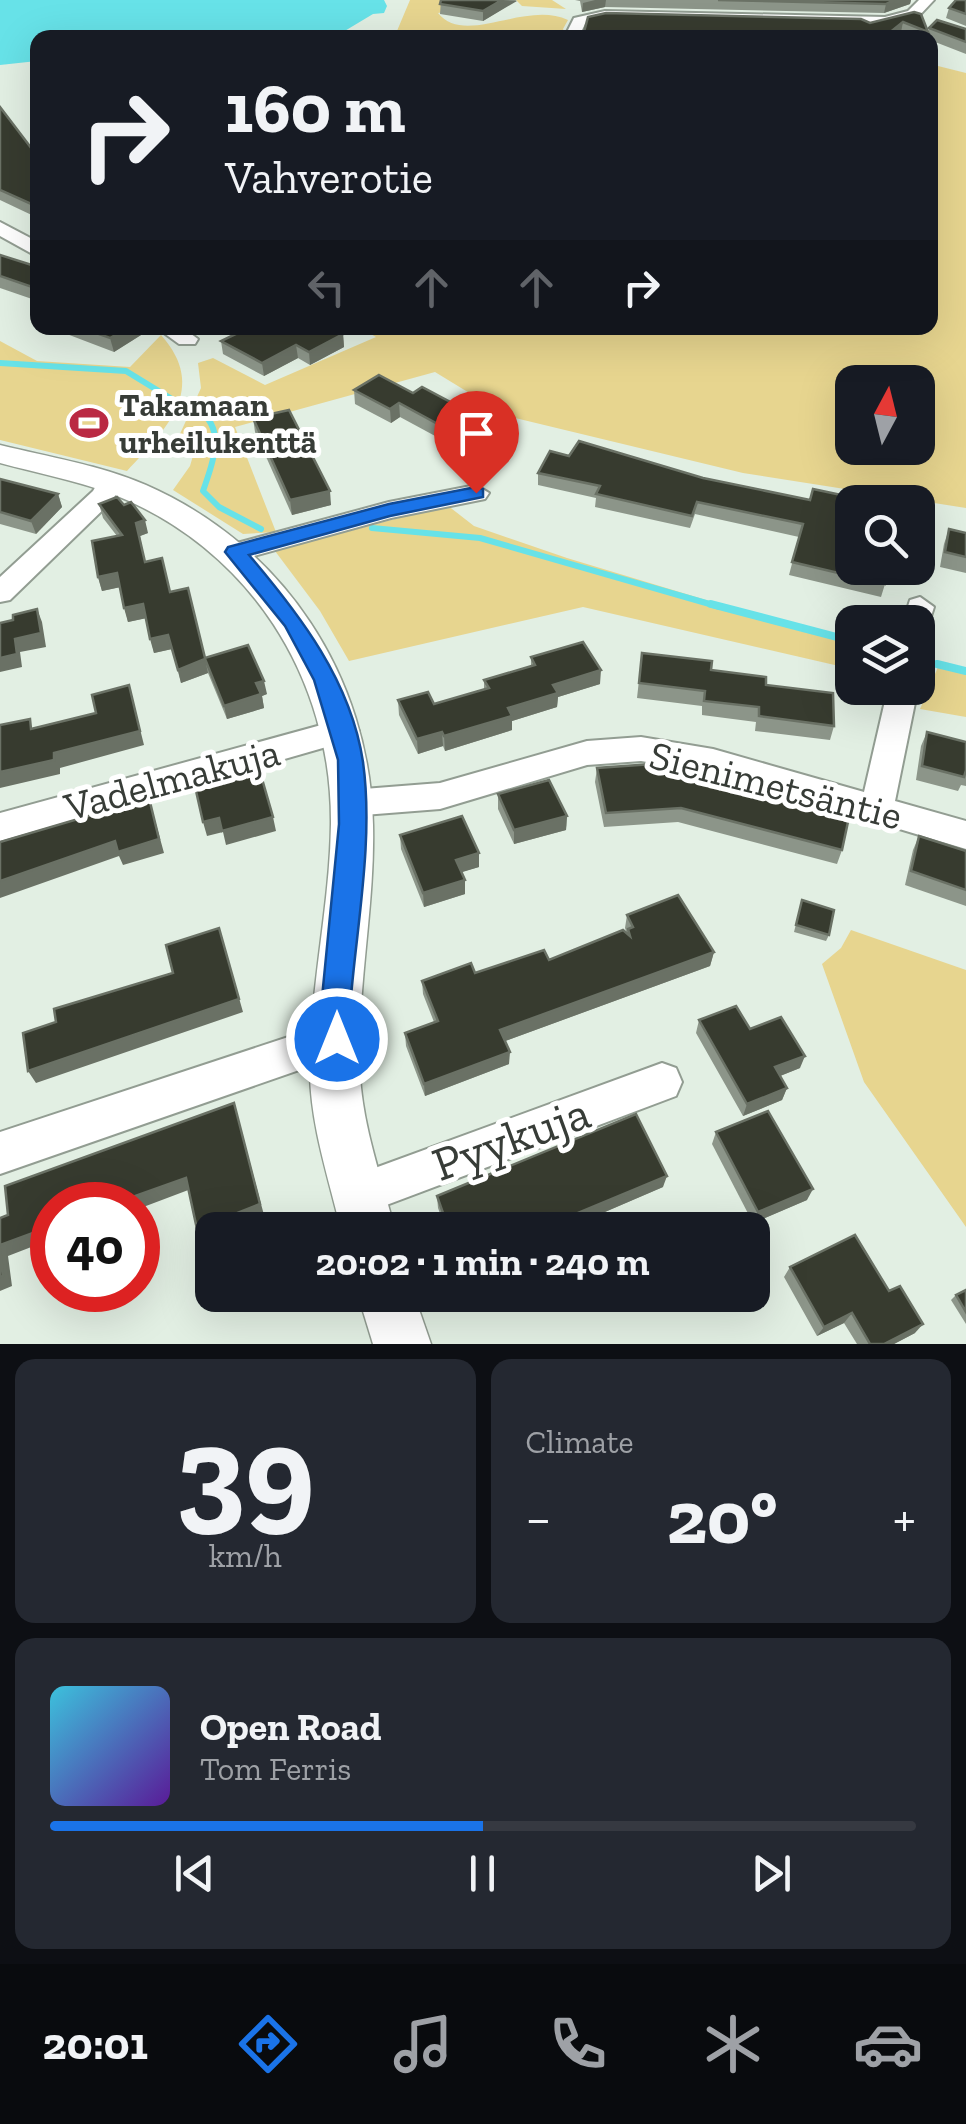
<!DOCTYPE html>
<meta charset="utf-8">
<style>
:root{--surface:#171b24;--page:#242831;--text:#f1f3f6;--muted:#9ea1a6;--line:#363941;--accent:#1a73e8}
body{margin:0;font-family:"Zilla Slab",serif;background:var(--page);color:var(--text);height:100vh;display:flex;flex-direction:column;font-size:38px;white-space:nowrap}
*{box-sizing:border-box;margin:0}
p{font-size:32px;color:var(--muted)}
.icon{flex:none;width:55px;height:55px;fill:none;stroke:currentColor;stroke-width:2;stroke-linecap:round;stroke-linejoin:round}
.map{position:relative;height:1344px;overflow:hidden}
.sheet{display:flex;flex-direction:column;gap:15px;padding:15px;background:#0d0f14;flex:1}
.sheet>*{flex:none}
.hud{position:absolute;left:30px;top:30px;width:908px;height:305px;border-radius:20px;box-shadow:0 10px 40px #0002;background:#171b24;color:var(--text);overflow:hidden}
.needle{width:65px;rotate:7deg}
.buttons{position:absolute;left:835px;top:365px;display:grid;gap:20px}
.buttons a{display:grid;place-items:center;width:100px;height:100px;border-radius:20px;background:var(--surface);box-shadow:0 10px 40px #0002;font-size:50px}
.speed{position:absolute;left:30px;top:1182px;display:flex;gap:20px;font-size:50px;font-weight:700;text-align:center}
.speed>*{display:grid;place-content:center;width:130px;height:130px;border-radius:50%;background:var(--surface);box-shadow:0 10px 40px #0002;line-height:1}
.speed .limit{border:15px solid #d22;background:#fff;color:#111}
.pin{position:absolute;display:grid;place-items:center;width:85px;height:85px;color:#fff;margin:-102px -42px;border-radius:50% 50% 50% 0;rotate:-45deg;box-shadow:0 0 10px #0007}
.pin .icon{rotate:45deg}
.me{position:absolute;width:110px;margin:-55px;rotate:0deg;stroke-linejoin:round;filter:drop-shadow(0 0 8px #0008)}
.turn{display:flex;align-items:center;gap:35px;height:210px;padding:0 30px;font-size:45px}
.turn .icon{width:130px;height:130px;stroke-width:2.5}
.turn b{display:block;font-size:70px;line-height:85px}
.lanes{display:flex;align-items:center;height:95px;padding:0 30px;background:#0003;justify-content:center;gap:50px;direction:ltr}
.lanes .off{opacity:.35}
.big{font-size:75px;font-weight:700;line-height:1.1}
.sheet .card{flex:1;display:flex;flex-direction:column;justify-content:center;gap:15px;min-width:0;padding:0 35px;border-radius:20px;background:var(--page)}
.sheet .dial{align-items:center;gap:0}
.dial b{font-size:130px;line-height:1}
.song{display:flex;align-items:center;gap:30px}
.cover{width:120px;height:120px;border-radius:15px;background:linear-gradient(135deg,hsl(190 70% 55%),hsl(270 70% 35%))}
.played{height:10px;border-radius:5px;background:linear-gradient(90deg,var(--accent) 50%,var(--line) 50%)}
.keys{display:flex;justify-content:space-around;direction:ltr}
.heat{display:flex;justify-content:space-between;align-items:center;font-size:55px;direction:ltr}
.sheet .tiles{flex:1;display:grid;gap:15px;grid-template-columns:1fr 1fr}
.card:last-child{grid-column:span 2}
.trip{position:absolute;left:195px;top:1212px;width:575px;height:100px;border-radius:20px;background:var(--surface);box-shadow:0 10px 40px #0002;font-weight:700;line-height:100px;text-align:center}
.dock{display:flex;height:160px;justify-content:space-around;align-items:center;background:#090b0e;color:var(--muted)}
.dock .icon{width:70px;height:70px}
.dock .on{color:var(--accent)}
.dock b{font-size:45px;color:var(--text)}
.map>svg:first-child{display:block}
</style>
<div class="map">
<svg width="966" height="1344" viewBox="0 0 966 1344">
<rect width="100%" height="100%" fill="#e2efe3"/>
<g fill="#e7d58f" fill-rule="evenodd">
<path d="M410,0H552L566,9L522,6L516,0L438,13C465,47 525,0 568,20L563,29L566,36L394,38Z"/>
<path d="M930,64L966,73V508L743,473L507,416L435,372L235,427L276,532L243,534L173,490L190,466L195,449L179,436L201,388L198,363L213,358L265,385L376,337L360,328H930ZM852,382H918V448H852Z"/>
<path d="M161,335C209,389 166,429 127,471L0,440V341L37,361L130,367Z"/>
<path d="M447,505L474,526L567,558L852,644V669L583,607L349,661L320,611L275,551Z"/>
<path d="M938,667L966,672V717L920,709Z"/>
<path d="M851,930L966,970V1227L864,1082L822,964L841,948Z"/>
</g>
<path fill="#67e2e8" d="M0,0H384L387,6L384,13L373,14L343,32L344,37L38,38L37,61L0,65Z"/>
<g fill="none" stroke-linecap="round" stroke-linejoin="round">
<g stroke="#67e2e8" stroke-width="6">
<path d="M0,363L126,371L175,401"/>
<path d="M198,409C227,430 213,462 203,491L219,507L261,529"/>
<path d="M372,528L480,538L720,607"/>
</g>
<g stroke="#67e2e8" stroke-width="8">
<path d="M711,604L852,641"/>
<path d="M937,664L966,671"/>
</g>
<g stroke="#929d92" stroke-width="4">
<g id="minor">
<path d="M919,0H934L918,17L877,27L605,19L585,24L578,38H564L574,18L605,11L885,17L908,11Z"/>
<path d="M0,222L38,242V257L0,236Z"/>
<path d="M157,328H183L198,339L195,344H179Z"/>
<path d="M110,474L123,482L112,501L10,600L0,602V577L93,491L101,477Z"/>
<path d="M476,485L489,493L485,499L391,518L236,561L222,552L226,546L389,502Z"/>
<path d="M920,597L934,607L927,629L918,632V622H903L910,600Z"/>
<path d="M918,687V688L895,801L966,821V849L713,773L641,761L587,765L440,809L351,816L339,812L334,803L339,794L351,790L440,783L587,741L641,737L713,749L864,792L888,688Z"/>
<path d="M343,719L354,723L359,731L354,739L0,841V813Z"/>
<path d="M337,1021L351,1026L356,1039L351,1052L0,1174V1132Z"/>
<path d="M662,1063L676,1068L682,1082L676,1096L360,1215L345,1209L339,1194L345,1179Z"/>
</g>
</g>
<g stroke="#929d92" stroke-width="3">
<g id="tertiary">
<path d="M0,445C49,457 100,465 146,485C283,545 370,676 373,825C375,908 356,991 360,1075C363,1128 382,1179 395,1230H341C329,1179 311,1127 310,1074C309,990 330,908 331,824C332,677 249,547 110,493C74,480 37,473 0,463Z"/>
<path d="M358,1295H414L431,1344H373Z"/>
</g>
</g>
<use href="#minor" fill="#fff" fill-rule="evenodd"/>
<use href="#tertiary" fill="#fff" fill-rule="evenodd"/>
</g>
<g fill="#8c9589">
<path d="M441,0H517L483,21L440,14Z"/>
<path d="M575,0H911L910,4L884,13L605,7L582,12L580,1Z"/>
<path d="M966,0V26L946,18L949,8Z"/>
<path d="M914,12L928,32L929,28L966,29V54L930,40V38H914L901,32L894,38H583L584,32L870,23Z"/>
<path d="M0,107L38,157V218L0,200Z"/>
<path d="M0,255L38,267V315L35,312L32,299L0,288Z"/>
<path d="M51,328H139L141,335L114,352Z"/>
<path d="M241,328H329L343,334L344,347L310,365L298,358L264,376L223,354L221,341L244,329Z"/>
<path d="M354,390L413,393L458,406L507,421L506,435L482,450L445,431L437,437L400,417L391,423L355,404Z"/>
<path d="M253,418L331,505L292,515L255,432Z"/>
<path d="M569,456L703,478L810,500L885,584L881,597L789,575L799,537L695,514L690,528L595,507L596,498L538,485V473Z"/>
<path d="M0,479L58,494L62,507L36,534L0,524Z"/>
<path d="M99,504L148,533L140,536L145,562L170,592L205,658L267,694L262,696L264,708L227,719L208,673L181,683L172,649L154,653L146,618L128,622L120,587L102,591L98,577L117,536L103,518Z"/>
<path d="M949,529L966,533V573L940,567L944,544Z"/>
<path d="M642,653L766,685L834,726L830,740L755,731L756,722L702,715V706L637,698Z"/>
<path d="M531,657L600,684L558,697L557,707L512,721V730L445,751L443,746L418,754L399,715L398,700L434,704L484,689V680L531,666Z"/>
<path d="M927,732L966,742V786L961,785L958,791L916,780L921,746Z"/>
<path d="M597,768L842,850L837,864L678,822L604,827L595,782Z"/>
<path d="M498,794L567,816L566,830L514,844L498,809Z"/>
<path d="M400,835L479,867L461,872L465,880V894L424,907L401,849Z"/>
<path d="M919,836L966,851V906L905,885L913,850Z"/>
<path d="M802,900L829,935L826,941L794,932Z"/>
<path d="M627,915L714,952L710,966L505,1041L509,1064L425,1096L406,1046L405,1033L434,1022L423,994L422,981L475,973L549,960L627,934L625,928Z"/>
<path d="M699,1020L750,1029L800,1068L780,1076L787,1088L782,1100L743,1116L696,1033Z"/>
<path d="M716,1132L807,1200L753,1223L712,1144Z"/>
<path d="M663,1187L563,1230H446L438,1208L437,1196Z"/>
<path d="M790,1267L915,1333L894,1344H857L844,1323L817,1336L784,1277Z"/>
<path d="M966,1290V1324L951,1300L956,1295Z"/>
</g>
<g fill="#6a7165">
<path d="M502,0L517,1L483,21V11Z"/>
<path d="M595,0H606L605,7L582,12L583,3Z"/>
<path d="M896,0H911L910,4L884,13L886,4Z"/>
<path d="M903,22L901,32L894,38H883Z"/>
<path d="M128,328H139L141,335L114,352L110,338Z"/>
<path d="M343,334L344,347L310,365L309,352Z"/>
<path d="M296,345L298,358L264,376L262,363Z"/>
<path d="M399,403L400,417L391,423L390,409Z"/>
<path d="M445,417V431L437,437L436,423Z"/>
<path d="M507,421L506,435L482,450V436Z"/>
<path d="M330,491L331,505L292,515L290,500Z"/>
<path d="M58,494L62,507L36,534L31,521Z"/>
<path d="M145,520L148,533L140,536L136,523Z"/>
<path d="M117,573L121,587L102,591L98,577Z"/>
<path d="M143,604L147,618L128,622L124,608Z"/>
<path d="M37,609L42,622L46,647L20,652L22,667L0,672V658Z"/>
<path d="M168,635L172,649L154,653L150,639Z"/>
<path d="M205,659L208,673L181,683L178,670Z"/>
<path d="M601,670L600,684L558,697L557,707L512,721V730L445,751L444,736L508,708L553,685Z"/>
<path d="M264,681L267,694L262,696L264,708L227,719L224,706L256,683Z"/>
<path d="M129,685L144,745L60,768V774L0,788V772L54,753Z"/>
<path d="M442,732L443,746L418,754L417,739Z"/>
<path d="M149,798L164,853L123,865L119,856L0,898V881Z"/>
<path d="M567,816L566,830L514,844V830Z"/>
<path d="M273,817L276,831L226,845L223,832L207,836L203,822L219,818Z"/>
<path d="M479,853V867L456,874V860Z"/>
<path d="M465,880V894L424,907L423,893Z"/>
<path d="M219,928L243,1012L36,1083L28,1071L239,999Z"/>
<path d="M714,952L710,966L500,1043V1030Z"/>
<path d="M510,1052L509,1064L425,1096L424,1084Z"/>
<path d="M805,1056L800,1068L770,1080L775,1067Z"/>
<path d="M787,1088L782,1100L743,1116L747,1104Z"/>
<path d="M234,1103L264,1215L226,1230H212V1235L202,1239L197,1229Z"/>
<path d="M667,1176L663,1187L563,1230H554V1223Z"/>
<path d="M186,1178L191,1189L138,1209V1205H110Z"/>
<path d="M813,1189L807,1200L753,1223L758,1212Z"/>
<path d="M52,1226V1239L8,1256L12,1286L0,1291V1245Z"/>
<path d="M852,1313L844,1323L817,1336L824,1327Z"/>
<path d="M923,1324L915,1333L894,1344H884Z"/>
</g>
<g fill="#373b2f" stroke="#6a7165" stroke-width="2.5">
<path d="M441,0H502L483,11L440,4Z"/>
<path d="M718,0H896L886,4Z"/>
<path d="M956,0H966V14L949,8Z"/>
<path d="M914,12L921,14L928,32L903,22L883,38H841L812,32L813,38H596V32H584L588,17L606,13L861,19L870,23Z"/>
<path d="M937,20L966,29V42L929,28Z"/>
<path d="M0,107L38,157V207L0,190Z"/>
<path d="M0,255L38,267V289L0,276Z"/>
<path d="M82,328H128L110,338Z"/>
<path d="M248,328H329L343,334L309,352L296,345L262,363L221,341Z"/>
<path d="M379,375L413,393L422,387L458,406L467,400L507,421L482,436L445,417L436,423L399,403L390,409L354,390Z"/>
<path d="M289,410L330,491L290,500L253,418Z"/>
<path d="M579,441L703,478L810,500L813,489L874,502H852V568H889L885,584L792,562L803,524L697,502L692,516L596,494L600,486L538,473L550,451L569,456Z"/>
<path d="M0,479L58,494L31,521L0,512Z"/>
<path d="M117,497L124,505L131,502L145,520L136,523L145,562L162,558L170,592L188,588L205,658L248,645L264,681L256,683L261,694L224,706L205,659L178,670L168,635L150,639L143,604L124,608L117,573L98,577L92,541L122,535L99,504Z"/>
<path d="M949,529L966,533V557L945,552Z"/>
<path d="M37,609L41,633L15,639L17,654L0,658V623L13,620V615Z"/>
<path d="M583,642L601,670L553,685L558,693L508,708L512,716L444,736L442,732L417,739L398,700L428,692L434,704L489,688L484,680L535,665L531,657Z"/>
<path d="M642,653L712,661L711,670L766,677V685L833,693L834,726L759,716V707L704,701L705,691L639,683Z"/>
<path d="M129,685L140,731L54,753V760L0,772V725L30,719L31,729L96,713L92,695Z"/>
<path d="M927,732L966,742V770L964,777L922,766Z"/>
<path d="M681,762L682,768L849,817L842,850L681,808L606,813L597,768Z"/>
<path d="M258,765L273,817L222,831L219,818L203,822L194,782Z"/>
<path d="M549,780L567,816L514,830L498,794Z"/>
<path d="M149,798L159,839L118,852L115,841L0,881V842Z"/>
<path d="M462,816L479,853L456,860L465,880L423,893L400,835Z"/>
<path d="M919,836L966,851V890L911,871Z"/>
<path d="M678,895L714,952L500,1030L510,1052L424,1084L405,1033L438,1021L422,981L471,963L475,973L544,950L549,960L623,930L630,936L628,929L633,927L627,915Z"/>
<path d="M802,900L834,910L829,935L796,925Z"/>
<path d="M219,928L239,999L28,1071L23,1033L56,1022L54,1009L173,973L166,945Z"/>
<path d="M736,1006L750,1029L781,1017L805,1056L775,1067L787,1088L747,1104L699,1020Z"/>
<path d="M234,1103L260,1204L197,1229L186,1178L110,1205H52V1226L0,1245V1218L8,1215L5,1186Z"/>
<path d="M768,1111L813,1189L758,1212L716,1132Z"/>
<path d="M636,1114L667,1176L554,1223L557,1230H449L437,1196Z"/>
<path d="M855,1235L889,1291L900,1286L923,1324L884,1344H870L852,1313L824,1327L790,1267Z"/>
<path d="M0,1249L3,1276L0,1277Z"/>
<path d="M966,1290V1312L956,1295Z"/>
</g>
<path fill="#1a73e8" stroke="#114b97" stroke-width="2.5" d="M476,487L483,489V497L390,516L249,555C300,615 351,681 363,762C374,841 356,929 350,1008L352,1039L347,1049L337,1053L326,1049L321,1008L339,824L338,760L314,680L285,626L225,552L228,547L389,504Z"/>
<defs>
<g id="stadium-bare" transform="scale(3)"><path d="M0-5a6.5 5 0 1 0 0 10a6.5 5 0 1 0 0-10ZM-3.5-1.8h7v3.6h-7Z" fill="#ba2943" stroke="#fff" stroke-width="2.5" paint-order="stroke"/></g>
</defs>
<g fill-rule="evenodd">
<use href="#stadium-bare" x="89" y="423"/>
</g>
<g text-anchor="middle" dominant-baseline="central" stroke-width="10" stroke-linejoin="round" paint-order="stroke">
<g font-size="32" font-weight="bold" fill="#373c37" stroke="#fff" text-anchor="start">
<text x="119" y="405">Takamaan<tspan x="119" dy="37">urheilukenttä</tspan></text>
</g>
<g font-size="40" fill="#373c37" stroke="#fff">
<text transform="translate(172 779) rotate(-15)">Vadelmakuja</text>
<text transform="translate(776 785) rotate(14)">Sienimetsäntie</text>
</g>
<g font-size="48" fill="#373c37" stroke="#fff">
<text transform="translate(511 1138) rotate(-20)">Pyykuja</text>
</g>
</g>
</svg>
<div class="buttons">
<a><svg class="needle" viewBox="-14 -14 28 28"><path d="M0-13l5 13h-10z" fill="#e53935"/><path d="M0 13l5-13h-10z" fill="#9ea1a6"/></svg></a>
<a><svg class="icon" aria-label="search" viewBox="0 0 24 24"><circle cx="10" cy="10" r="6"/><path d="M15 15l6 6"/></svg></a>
<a><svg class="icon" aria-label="layers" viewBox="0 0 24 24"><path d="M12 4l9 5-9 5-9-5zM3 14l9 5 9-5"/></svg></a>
</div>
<div class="speed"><div class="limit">40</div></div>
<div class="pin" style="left:476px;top:493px;background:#d93025"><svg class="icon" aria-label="arrive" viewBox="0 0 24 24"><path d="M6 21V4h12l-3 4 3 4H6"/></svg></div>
<svg class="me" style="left:337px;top:1039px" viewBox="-20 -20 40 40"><circle r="17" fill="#1a73e8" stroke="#fff" stroke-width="3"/><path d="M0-11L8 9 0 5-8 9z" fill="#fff"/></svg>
<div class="trip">20:02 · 1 min · 240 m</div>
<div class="hud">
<div class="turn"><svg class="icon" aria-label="right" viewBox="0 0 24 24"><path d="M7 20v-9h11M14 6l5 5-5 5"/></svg><div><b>160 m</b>Vahverotie</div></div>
<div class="lanes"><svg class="icon off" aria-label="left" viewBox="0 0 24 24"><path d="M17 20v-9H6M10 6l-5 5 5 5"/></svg><svg class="icon off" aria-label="ahead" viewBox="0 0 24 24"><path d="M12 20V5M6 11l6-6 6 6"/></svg><svg class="icon off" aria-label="ahead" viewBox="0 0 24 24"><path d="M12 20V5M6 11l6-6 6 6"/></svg><svg class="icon" aria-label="right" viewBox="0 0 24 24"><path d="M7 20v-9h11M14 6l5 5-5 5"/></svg></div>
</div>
</div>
<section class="sheet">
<div class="tiles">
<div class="card dial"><b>39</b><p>km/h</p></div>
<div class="card"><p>Climate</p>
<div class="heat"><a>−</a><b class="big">20°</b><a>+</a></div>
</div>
<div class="card">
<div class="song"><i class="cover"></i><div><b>Open Road</b><p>Tom Ferris</p></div></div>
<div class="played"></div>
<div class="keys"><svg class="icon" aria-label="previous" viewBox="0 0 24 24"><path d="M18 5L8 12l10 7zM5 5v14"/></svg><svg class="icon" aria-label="pause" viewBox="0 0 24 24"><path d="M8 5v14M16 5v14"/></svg><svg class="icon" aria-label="next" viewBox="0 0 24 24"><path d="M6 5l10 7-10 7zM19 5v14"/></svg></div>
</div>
</div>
</section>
<nav class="dock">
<b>20:01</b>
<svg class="icon on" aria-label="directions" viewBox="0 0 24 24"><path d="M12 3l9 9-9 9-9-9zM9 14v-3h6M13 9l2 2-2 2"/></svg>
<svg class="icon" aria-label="music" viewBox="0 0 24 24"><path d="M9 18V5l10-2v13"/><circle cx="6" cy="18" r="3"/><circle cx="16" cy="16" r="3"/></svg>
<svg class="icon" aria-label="phone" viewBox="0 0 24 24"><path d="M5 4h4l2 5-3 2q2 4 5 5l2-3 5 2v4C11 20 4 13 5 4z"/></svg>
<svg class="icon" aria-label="climate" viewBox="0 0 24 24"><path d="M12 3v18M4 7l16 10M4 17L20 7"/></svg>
<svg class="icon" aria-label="car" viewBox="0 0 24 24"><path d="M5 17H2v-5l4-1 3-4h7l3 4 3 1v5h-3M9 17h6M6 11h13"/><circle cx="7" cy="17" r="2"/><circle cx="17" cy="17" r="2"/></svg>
</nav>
